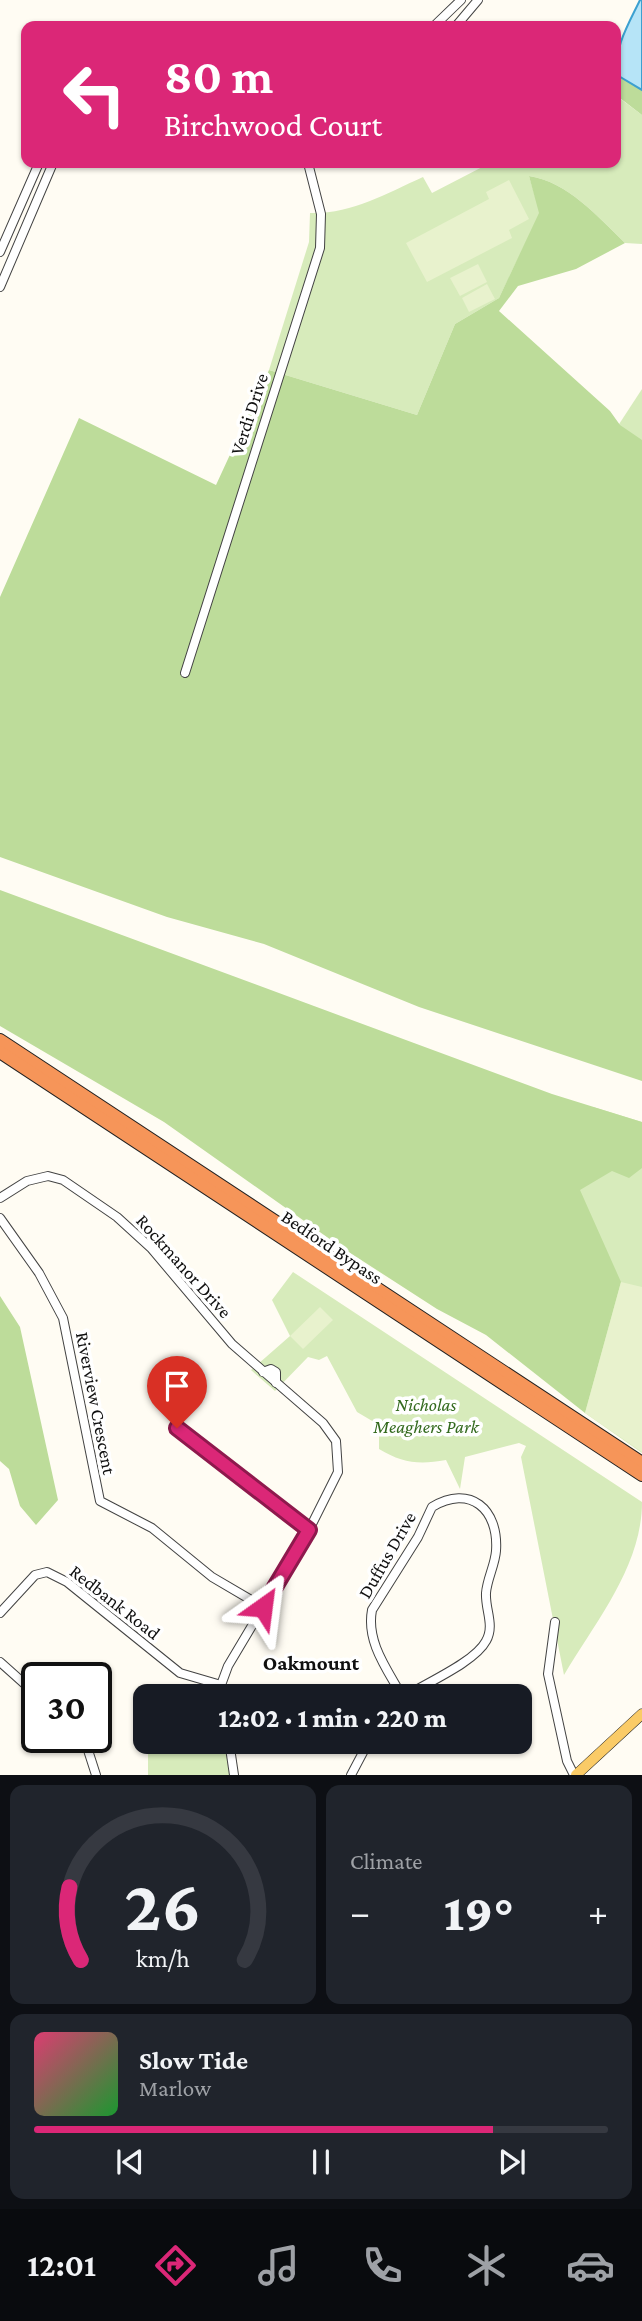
<!DOCTYPE html>
<meta charset="utf-8">
<style>
:root{--surface:#171b24;--page:#20242c;--text:#f1f3f6;--muted:#9ea1a6;--line:#363941;--accent:#db2777}
body{margin:0;font-family:"Crimson Pro",serif;background:var(--page);color:var(--text);height:100vh;display:flex;flex-direction:column;font-size:26px;white-space:nowrap}
*{box-sizing:border-box;margin:0}
p{font-size:23px;color:var(--muted)}
.icon{flex:none;width:38px;height:38px;fill:none;stroke:currentColor;stroke-width:2;stroke-linecap:round;stroke-linejoin:round}
.map{position:relative;height:1775px;overflow:hidden}
.drawer{display:flex;flex-direction:column;gap:10px;padding:10px;background:#0d0f14;flex:1}
.drawer>*{flex:none}
.guide{position:absolute;left:21px;top:21px;width:600px;height:147px;border-radius:14px;box-shadow:0 2px 5px #0004;background:#db2777;color:#fff;overflow:hidden}
.speed{position:absolute;left:21px;top:1662px;display:flex;gap:14px;font-size:35px;font-weight:700;text-align:center}
.speed>*{display:grid;place-content:center;width:91px;height:91px;border-radius:50%;background:var(--surface);box-shadow:0 2px 5px #0004;line-height:1}
.speed .limit{border:4px solid #111;border-radius:10px;background:#fff;color:#111}
.pin{position:absolute;display:grid;place-items:center;width:60px;height:60px;color:#fff;margin:-72px -30px;border-radius:50% 50% 50% 0;rotate:-45deg;box-shadow:0 0 7px #0007}
.pin .icon{rotate:45deg}
.me{position:absolute;width:77px;margin:-38px;rotate:31deg;stroke-linejoin:round;filter:drop-shadow(0 0 5px #0008)}
.turn{display:flex;align-items:center;gap:24px;height:147px;padding:0 28px;font-size:32px}
.turn .icon{width:91px;height:91px;stroke-width:2.5}
.turn b{display:block;font-size:49px;line-height:60px}
.big{font-size:52px;font-weight:800;line-height:1.1}
.drawer .card{flex:1;display:flex;flex-direction:column;justify-content:center;gap:10px;min-width:0;padding:0 24px;border-radius:14px;background:var(--page)}
.drawer .dial{align-items:center;gap:0}
.dial svg{height:182px;overflow:visible;fill:none;stroke:var(--line);stroke-width:7;stroke-linecap:round;text-anchor:middle}
.dial text{fill:var(--text);stroke:none}
.song{display:flex;align-items:center;gap:21px}
.cover{width:84px;height:84px;border-radius:10px;background:linear-gradient(135deg,hsl(340 70% 55%),hsl(130 70% 35%))}
.played{height:7px;border-radius:4px;background:linear-gradient(90deg,var(--accent) 80%,var(--line) 80%)}
.keys{display:flex;justify-content:space-around;direction:ltr}
.heat{display:flex;justify-content:space-between;align-items:center;font-size:38px;direction:ltr}
.drawer .tiles{flex:1;display:grid;gap:10px;grid-template-columns:1fr 1fr}
.card:last-child{grid-column:span 2}
.trip{position:absolute;left:133px;top:1684px;width:399px;height:70px;border-radius:14px;background:var(--surface);box-shadow:0 2px 5px #0004;font-weight:800;line-height:70px;text-align:center}
.menu{display:flex;height:112px;justify-content:space-around;align-items:center;background:#090b0e;color:var(--muted)}
.menu .icon{width:49px;height:49px}
.menu .active{color:var(--accent)}
.menu b{font-size:32px;color:var(--text)}
.map>svg:first-child{display:block}
</style>
<div class="map">
<svg width="642" height="1775" viewBox="0 0 642 1775">
<rect width="100%" height="100%" fill="#fffcf3"/>
<g fill="#d7ebbb">
<path d="M618,97L642,115V244L625,243C597,216 568,182 529,176L540,213L499,298L455,324L417,415L269,370L309,242L310,213C352,214 385,194 423,177L432,193L490,163H616Z"/>
<path d="M642,389V458L610,438Z"/>
<path d="M593,1107L642,1122V1453L585,1413L576,1395L531,1366Z"/>
<path d="M293,1272L642,1502C642,1566 596,1621 564,1675L521,1457L526,1446L519,1443L465,1457L460,1489L446,1460C419,1465 402,1463 379,1449V1425L357,1412L327,1356L319,1360L308,1357L275,1391L251,1370L290,1336L272,1300Z"/>
<path d="M148,1741H228L233,1775H148Z"/>
</g>
<g fill="#bddc9a">
<path d="M616,71L617,75L642,90V115L616,95Z"/>
<path d="M529,176C568,182 597,216 625,243L576,269L518,286L499,311L610,411L620,425L642,440V1081L419,1007L264,944L167,917L0,857V597L79,418L216,485L269,370L417,415L455,324L499,298L539,213Z"/>
<path d="M0,890L552,1094L642,1122V1168L629,1178L612,1171L580,1190L621,1282L585,1413L486,1335L437,1309L341,1247L164,1122L0,1026Z"/>
<path d="M0,1296L20,1327L58,1500L36,1525L20,1506L9,1469L0,1461Z"/>
</g>
<g fill="#e8f2cd">
<path d="M509,180L529,219L509,230L512,238L427,282L406,243L489,199L486,192Z"/>
<path d="M478,264L487,282L460,296L450,278Z"/>
<path d="M487,284L495,299L469,312L462,298Z"/>
<path d="M621,1282L642,1287V1452L585,1413Z"/>
<path d="M320,1307L333,1320L303,1349L290,1336Z"/>
</g>
<path fill="#b6e4f7" stroke="#3ca0d0" stroke-width="2" d="M640,0H642V90L617,75C614,47 628,25 640,0Z"/>
<g fill="none" stroke-linecap="round" stroke-linejoin="round">
<g stroke="#434343" stroke-width="10">
<g id="minor">
<path d="M434,26L461,0"/>
<path d="M456,26L478,0"/>
<path d="M0,252L39,163"/>
<path d="M0,287L53,163"/>
<path d="M185,673L320,248L321,214L308,163"/>
<path d="M0,1198L27,1181L48,1176L63,1180L117,1217L151,1248L232,1344L323,1423L336,1441L338,1472L309,1530L228,1666L221,1685L222,1696"/>
<path d="M0,1218L39,1273L63,1318L100,1501L152,1528L212,1577L263,1607"/>
<path d="M263,1372L271,1369L276,1372V1383"/>
<path d="M177,1428L309,1530"/>
<path d="M0,1613L35,1575L47,1572L67,1582L180,1673L221,1685"/>
<path d="M555,1622L548,1674L567,1761L574,1775"/>
<path d="M0,1662L37,1695"/>
<path d="M402,1696C387,1669 366,1642 372,1610L418,1537L432,1507C470,1484 499,1509 496,1551C495,1565 487,1579 486,1593C485,1610 495,1625 486,1641C475,1662 426,1683 406,1696"/>
<path d="M79,1738L87,1747L96,1775"/>
<path d="M229,1741L234,1775"/>
<path d="M351,1775L369,1741"/>
</g>
</g>
<g stroke="#212121" stroke-width="11">
<path id="major" d="M576,1775L642,1714"/>
</g>
<g stroke="#212121" stroke-width="14">
<g id="highway">
<path d="M0,1040L642,1463"/>
<path d="M0,1052L642,1475"/>
</g>
</g>
<use href="#minor" stroke="#fff" stroke-width="8"/>
<use href="#major" stroke="#facb67" stroke-width="10"/>
<use href="#highway" stroke="#f69559" stroke-width="12"/>
</g>
<g fill="none" stroke-linecap="round" stroke-linejoin="round">
<g stroke="#8e194d" stroke-width="18">
<path id="route" d="M177,1428L309,1530L263,1607"/>
</g>
<use href="#route" stroke="#db2777" stroke-width="12"/>
</g>
<g text-anchor="middle" dominant-baseline="central" stroke-width="7" stroke-linejoin="round" paint-order="stroke">
<g font-size="19" fill="#101010" stroke="#fff">
<text transform="translate(249 414) rotate(-72)">Verdi Drive</text>
<text transform="translate(332 1247) rotate(34)">Bedford Bypass</text>
<text transform="translate(184 1266) rotate(48)">Rockmanor Drive</text>
<text transform="translate(96 1403) rotate(79)">Riverview Crescent</text>
<text transform="translate(387 1555) rotate(-60)">Duffus Drive</text>
<text transform="translate(115 1602) rotate(38)">Redbank Road</text>
</g>
<g font-size="19" font-style="italic" fill="#336a1e" stroke="#fff">
<text x="426" y="1404">Nicholas<tspan x="426" dy="22">Meaghers Park</tspan></text>
</g>
<g font-size="21" font-weight="bold" fill="#101010" stroke="#fff">
<text x="311" y="1663">Oakmount</text>
</g>
</g>
</svg>
<div class="speed"><div class="limit">30</div></div>
<div class="pin" style="left:177px;top:1428px;background:#d93025"><svg class="icon" aria-label="arrive" viewBox="0 0 24 24"><path d="M6 21V4h12l-3 4 3 4H6"/></svg></div>
<svg class="me" style="left:263px;top:1607px" viewBox="-20 -20 40 40"><path d="M0-17L14 15 0 8-14 15z" fill="#db2777" stroke="#fff" stroke-width="4"/></svg>
<div class="trip">12:02 · 1 min · 220 m</div>
<div class="guide">
<div class="turn"><svg class="icon" aria-label="left" viewBox="0 0 24 24"><path d="M17 20v-9H6M10 6l-5 5 5 5"/></svg><div><b>80 m</b>Birchwood Court</div></div>
</div>
</div>
<section class="drawer">
<div class="tiles">
<div class="card dial"><svg viewBox="0 0 100 80">
<path d="M14 69A42 42 0 1 1 86 69"/>
<path d="M14 69A42 42 0 0 1 9 37" stroke="#db2777"/>
<text x="50" y="56" font-size="32" font-weight="700">26</text>
<text x="50" y="72" font-size="11">km/h</text>
</svg></div>
<div class="card"><p>Climate</p>
<div class="heat"><a>−</a><b class="big">19°</b><a>+</a></div>
</div>
<div class="card">
<div class="song"><i class="cover"></i><div><b>Slow Tide</b><p>Marlow</p></div></div>
<div class="played"></div>
<div class="keys"><svg class="icon" aria-label="previous" viewBox="0 0 24 24"><path d="M18 5L8 12l10 7zM5 5v14"/></svg><svg class="icon" aria-label="pause" viewBox="0 0 24 24"><path d="M8 5v14M16 5v14"/></svg><svg class="icon" aria-label="next" viewBox="0 0 24 24"><path d="M6 5l10 7-10 7zM19 5v14"/></svg></div>
</div>
</div>
</section>
<nav class="menu">
<b>12:01</b>
<svg class="icon active" aria-label="directions" viewBox="0 0 24 24"><path d="M12 3l9 9-9 9-9-9zM9 14v-3h6M13 9l2 2-2 2"/></svg>
<svg class="icon" aria-label="music" viewBox="0 0 24 24"><path d="M9 18V5l10-2v13"/><circle cx="6" cy="18" r="3"/><circle cx="16" cy="16" r="3"/></svg>
<svg class="icon" aria-label="phone" viewBox="0 0 24 24"><path d="M5 4h4l2 5-3 2q2 4 5 5l2-3 5 2v4C11 20 4 13 5 4z"/></svg>
<svg class="icon" aria-label="climate" viewBox="0 0 24 24"><path d="M12 3v18M4 7l16 10M4 17L20 7"/></svg>
<svg class="icon" aria-label="car" viewBox="0 0 24 24"><path d="M5 17H2v-5l4-1 3-4h7l3 4 3 1v5h-3M9 17h6M6 11h13"/><circle cx="7" cy="17" r="2"/><circle cx="17" cy="17" r="2"/></svg>
</nav>
